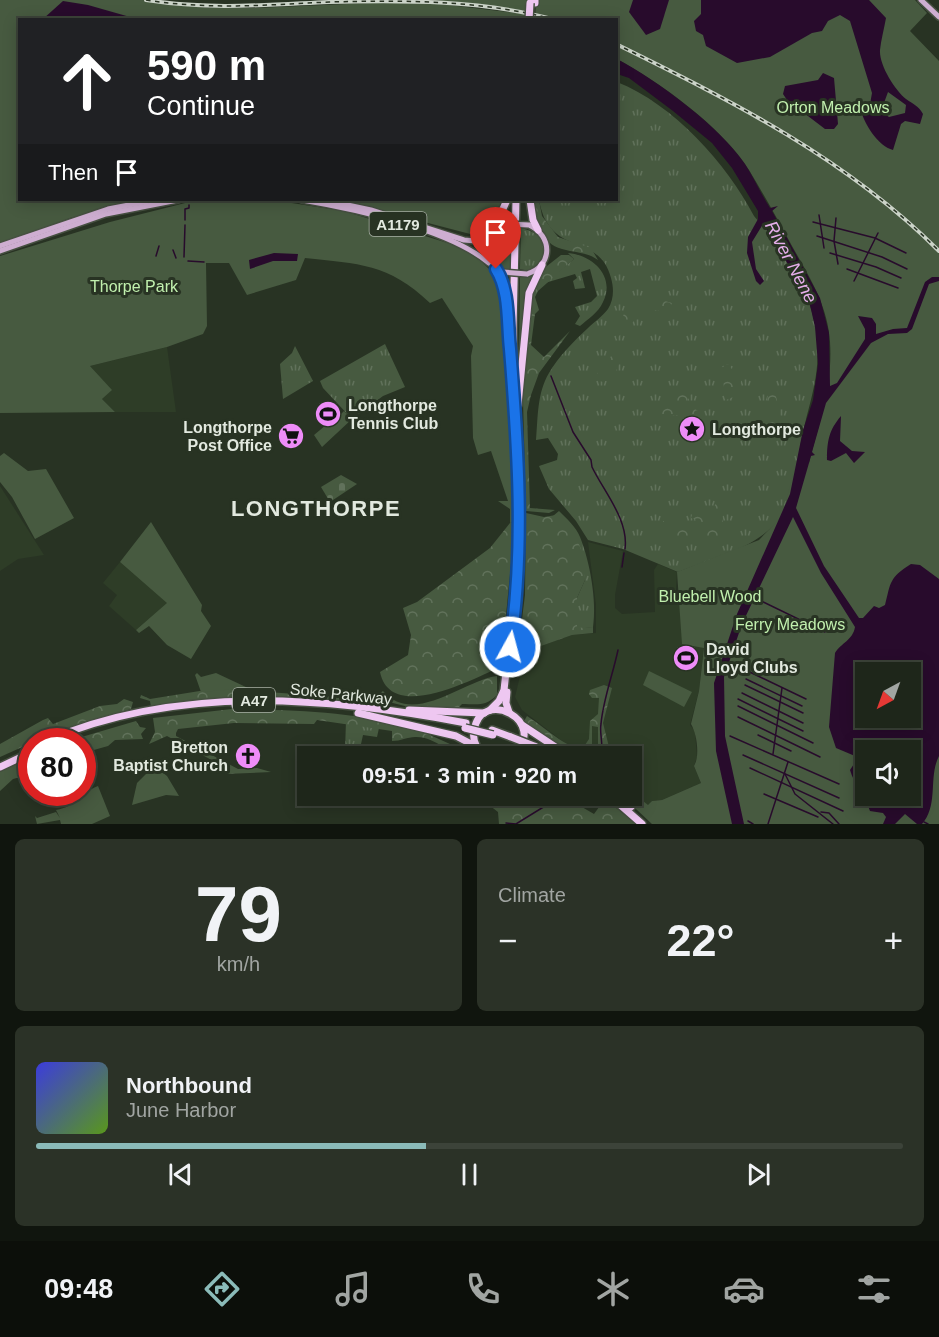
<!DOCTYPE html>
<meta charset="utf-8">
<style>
:root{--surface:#1e261a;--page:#2b3227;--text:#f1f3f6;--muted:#a1a5a2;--line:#3c4339;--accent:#8bbbb9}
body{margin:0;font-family:Helvetica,sans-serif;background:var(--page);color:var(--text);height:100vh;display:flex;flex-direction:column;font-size:22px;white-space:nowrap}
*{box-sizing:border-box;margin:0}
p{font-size:20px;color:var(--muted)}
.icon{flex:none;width:33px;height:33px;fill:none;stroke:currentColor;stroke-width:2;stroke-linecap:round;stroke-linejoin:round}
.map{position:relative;height:824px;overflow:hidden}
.drawer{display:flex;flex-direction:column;gap:15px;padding:15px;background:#10150e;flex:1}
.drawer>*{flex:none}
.guide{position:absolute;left:18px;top:18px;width:600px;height:183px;border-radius:0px;box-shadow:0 3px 15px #0003,0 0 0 2px var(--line);background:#202124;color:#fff;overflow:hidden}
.needle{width:39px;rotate:221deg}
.controls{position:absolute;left:855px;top:662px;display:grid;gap:12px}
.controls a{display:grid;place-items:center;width:66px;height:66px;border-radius:0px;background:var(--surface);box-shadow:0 3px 15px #0003,0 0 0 2px var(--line);font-size:30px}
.speed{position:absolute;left:18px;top:728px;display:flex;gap:12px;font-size:30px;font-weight:700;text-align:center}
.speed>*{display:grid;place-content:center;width:78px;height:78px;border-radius:50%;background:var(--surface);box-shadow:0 3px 15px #0003,0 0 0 2px var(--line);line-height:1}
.speed .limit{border:9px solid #d22;background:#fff;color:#111}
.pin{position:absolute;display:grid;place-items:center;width:51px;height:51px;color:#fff;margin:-62px -26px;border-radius:50% 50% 50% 0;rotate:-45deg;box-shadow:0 0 6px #0007}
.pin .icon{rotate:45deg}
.me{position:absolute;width:66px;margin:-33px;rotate:7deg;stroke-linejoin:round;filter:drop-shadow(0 0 4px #0008)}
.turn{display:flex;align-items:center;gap:21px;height:126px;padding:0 30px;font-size:27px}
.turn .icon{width:78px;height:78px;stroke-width:2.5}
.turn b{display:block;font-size:42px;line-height:51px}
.then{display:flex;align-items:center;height:57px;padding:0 30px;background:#0003;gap:12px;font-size:22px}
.big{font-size:45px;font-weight:700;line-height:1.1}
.drawer .card{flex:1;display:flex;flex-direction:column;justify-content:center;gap:9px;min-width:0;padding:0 21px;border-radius:9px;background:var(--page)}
.drawer .dial{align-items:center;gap:0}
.dial b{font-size:78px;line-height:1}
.song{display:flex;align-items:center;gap:18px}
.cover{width:72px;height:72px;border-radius:9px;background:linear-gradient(135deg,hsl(240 70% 55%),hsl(90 70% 35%))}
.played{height:6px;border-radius:3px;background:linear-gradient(90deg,var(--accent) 45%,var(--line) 45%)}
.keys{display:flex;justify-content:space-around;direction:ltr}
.heat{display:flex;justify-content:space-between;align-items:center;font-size:33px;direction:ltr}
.drawer .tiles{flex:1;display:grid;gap:15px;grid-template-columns:1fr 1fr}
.card:last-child{grid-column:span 2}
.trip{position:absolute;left:297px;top:746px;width:345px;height:60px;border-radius:0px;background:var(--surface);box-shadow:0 3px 15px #0003,0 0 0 2px var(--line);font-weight:700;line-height:60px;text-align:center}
.tab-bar{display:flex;height:96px;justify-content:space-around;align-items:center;background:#0c0f0a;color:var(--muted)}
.tab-bar .icon{width:42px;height:42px}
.tab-bar .on{color:var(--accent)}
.tab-bar b{font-size:27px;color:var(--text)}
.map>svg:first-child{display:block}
</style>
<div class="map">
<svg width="939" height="824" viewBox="0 0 939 824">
<defs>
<pattern id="grass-tufts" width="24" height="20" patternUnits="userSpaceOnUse" patternTransform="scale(1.5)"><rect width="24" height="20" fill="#475a40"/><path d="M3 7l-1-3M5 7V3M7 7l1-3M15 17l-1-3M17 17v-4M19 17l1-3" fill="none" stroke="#61725b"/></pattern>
<pattern id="forest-crowns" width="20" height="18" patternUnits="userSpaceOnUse" patternTransform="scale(1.5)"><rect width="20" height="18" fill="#475a40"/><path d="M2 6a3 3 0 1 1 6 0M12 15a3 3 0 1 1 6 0" fill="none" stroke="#61725b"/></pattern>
<pattern id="cemetery-stones" width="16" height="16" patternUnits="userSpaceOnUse" patternTransform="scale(1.5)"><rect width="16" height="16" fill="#475a40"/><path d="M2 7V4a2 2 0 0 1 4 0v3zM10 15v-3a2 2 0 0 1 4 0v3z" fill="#61725b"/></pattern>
</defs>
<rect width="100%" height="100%" fill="#283323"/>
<g fill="#2e3d27">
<path d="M167,347L176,412H115L102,399L111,390L90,366Z"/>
<path d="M0,486L44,555L18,559L0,571Z"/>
<path d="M588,542L623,551L615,595V608L622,614L655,612L654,570L658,564L677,572L676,590L704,648L699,691L690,725L695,731L697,757L694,766L701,783L662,800L652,801L648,806L632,791V756H587L566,744L522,710L515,697L526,651L572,635L596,633V605Z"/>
<path d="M120,562L168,603L136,630L109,606L117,595L103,583Z"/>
</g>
<g fill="url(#grass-tufts)">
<path d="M617,82C673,104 727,164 754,216C757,221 764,224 767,228C787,258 811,294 816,330C822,377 809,400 801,442C797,462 793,501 781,517C758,548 713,558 678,572L623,549L588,540L576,521L549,489L539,466L557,460L558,454L548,438L536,440C538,417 537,393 549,373C559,356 573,342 588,328C594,322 603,316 608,309C614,300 614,288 611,278C599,231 550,259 539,200H616Z"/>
<path d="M501,227H512L510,270H502L493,262L486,251L489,236Z"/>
<path d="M521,228C533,231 539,234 546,248L543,259L529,271L520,269Z"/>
<path d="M568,253C592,255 616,276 603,302C598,313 588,319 580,326L575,324L580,316L575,307L591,302L597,296L590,269L581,272L585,288L575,289L573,281L577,278L575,274L545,283L574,259Z"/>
<path d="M533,274L525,296L519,359L520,277Z"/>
<path d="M385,344L405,387L383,396L352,419L323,388L320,381Z"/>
<path d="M295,346L313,381L283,399L280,364L292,353Z"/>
<path d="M559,511C567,519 576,527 580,537C590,562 597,601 593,627L577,629V598L585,580L553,516Z"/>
<path d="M346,721L379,728L377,737L363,735L359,753L365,756H340L345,751Z"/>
</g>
<g fill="url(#forest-crowns)">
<path d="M532,200H539L542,216L558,237L591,248L598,260C587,252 576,253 562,249C541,244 534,218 532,200Z"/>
<path d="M561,255H569L574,259L538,291L535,297L539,310L535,314L531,345L544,357L570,331L539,373L531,395L527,412L530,508L555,510L549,513L526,511L523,400L530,297L537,279L547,266Z"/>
<path d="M654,298L672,303L667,313L656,310L635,320L616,339L626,307L645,310Z"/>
<path d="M612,355L621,358L614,377L603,382L593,379Z"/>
<path d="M728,364L741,381L738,395L726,400L721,368Z"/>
<path d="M681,381L693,389L686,404L700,412L701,422C678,407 656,421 631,427L634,422L664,406Z"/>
<path d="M775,391L781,421L761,426L768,395Z"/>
<path d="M718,500L722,502L724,545L712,551L706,542L666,536L663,521L706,528L705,523L691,518L694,508L710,513Z"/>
<path d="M526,513L544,517L556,515L570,525L575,534L583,555L585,580L577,598V628L593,627V633L572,635L527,651L525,667L516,668L525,595Z"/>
<path d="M515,522L501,667C474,678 391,724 380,672L408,655L411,635L403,608L417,602L490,548L510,523Z"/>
<path d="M497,676V695C485,707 477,704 462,704L456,710L413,708L385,701L370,705L368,701L383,691C414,727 464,680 497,676Z"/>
<path d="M237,685L253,691L363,699L365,703L272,697L233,698L151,707L150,701L140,698L141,695L150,699Z"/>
<path d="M604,685L612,688L603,723L610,751L605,756H570L523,723L527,716C546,728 570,752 594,753L598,750V727L592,726V745L588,747L585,745L589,739L590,721L598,714L599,698H592L589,694L590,690Z"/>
<path d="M124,699L133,702L131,709L60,730L0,757V744L43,720L48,718L53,724L100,706L117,704Z"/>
<path d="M232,709C292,710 357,711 415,729C432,735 449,744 466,751L468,756C449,756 436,736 415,737C407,737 401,741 392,741V731L317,720L314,724L234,723L178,729L176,733V736L238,769L257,768L271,772L225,774L219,764L167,736L149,744L155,732L153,718Z"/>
<path d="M136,721L140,727L146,728L141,734L143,739L115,740L108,746L83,753L82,741H68Z"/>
<path d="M31,756V774L13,779L0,791V772Z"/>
<path d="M477,795H561L594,814L605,799L636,824H499L498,812L489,805L474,800Z"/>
</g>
<path fill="url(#cemetery-stones)" d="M341,475L357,484L330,502L321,487Z"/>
<g fill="#475a40" fill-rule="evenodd">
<path d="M0,0H143L206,8H255L414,1L526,14L525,20H20V200H137L70,218L0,244Z"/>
<path d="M434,0H527L526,11Z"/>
<path d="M536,0H915L927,13L910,31L939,61V824H652L621,795H632V784V792L648,805L652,801L662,800L701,783L694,766C700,756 697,734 691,724L699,691L704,648L682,644L677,572L759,540L782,516L798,456L809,463C819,423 833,385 830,342C828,306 809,276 792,246C778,220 764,195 749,170C722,127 661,83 617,59L616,20H535ZM866,672H910V717H866ZM866,750H910V795H866Z"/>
<path d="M197,200H272L344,211L451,244L476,256L499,279L507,358L515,522L510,523V509L498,501H508L491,451L478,455L473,438L471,356L473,346L442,298L430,303C388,263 359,264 305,258L296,280L247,295L229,263H206L207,326L203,334L167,347L90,366L112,390L102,399L115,412L0,413V256L110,222Z"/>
<path d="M340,200H502L491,225L474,235Z"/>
<path d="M330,403L339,416L344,411L352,419L322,447L314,435L326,425L317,412Z"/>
<path d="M4,453L28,471L46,469L74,518L35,539L12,497L0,482V456Z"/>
<path d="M151,522L202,605L201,611L211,626L191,659L167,645L149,626L139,633L136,630L167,603L120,562Z"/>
<path d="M649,671L692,692L684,707L643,685Z"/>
<path d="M197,673L201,677L216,673L248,688L201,692L195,675Z"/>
<path d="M154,766L167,776L179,796L166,795L132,805L137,783Z"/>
<path d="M98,786L110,816L92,824H61L60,820L37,824L35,816L37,818L56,812L60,818L56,810C76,807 81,792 98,786Z"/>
</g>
<g fill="#280b2c" fill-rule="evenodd">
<path d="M633,0H669L660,29L646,35L629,12Z"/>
<path d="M701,0H869L886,18C884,29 881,40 880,50C879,65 895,90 906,99C914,105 918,105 923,114L920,124L905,121L901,124L893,150C879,146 867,128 862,114L869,110L872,93L850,21L840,15L828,21L822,31L812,33L770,57L737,63L706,46L703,35L696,31L694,21L701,14ZM888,92L906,105L905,113L889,117L881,111Z"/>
<path d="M63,1L88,5L137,19H43Z"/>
<path d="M617,59C657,80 719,126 745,164C754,178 761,194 770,208L778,206L772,211L820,298L829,333L830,386L837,383L865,339V329L858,316L872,318L876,324V334L893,329L907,328L925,282L932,277H939V281L929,284L912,329L907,333L888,334L871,343L826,403L812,452L815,455L811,456L796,508L824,566L859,618H863L874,606L879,608L885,605C891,582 889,578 911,564L920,565L939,579V756C928,777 939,805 922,824H917L905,814L895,824H883L886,817L883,813L870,811C865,796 854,784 850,770L856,761L855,756L836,748L829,727L835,653C841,643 853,640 855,627L821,573L793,517L742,624L724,677L725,736L744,824H732L716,751L714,683L737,614L790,494L803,430L813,400L818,364L815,327L810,305L799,282L763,224L752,242L756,269L764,281L760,285L756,281L747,253L748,237L758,219V211L732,168L712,143L673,111L629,78L617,74ZM866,672H910V717H866ZM866,750H910V795H866Z"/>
<path d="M823,73L834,78L838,124L834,129H825L787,100L783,94L785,86L818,80Z"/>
<path d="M274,253L298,254L297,261H273L250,269L249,260Z"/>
<path d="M841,416L840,441L852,451L865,452L854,463L846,453L831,461L827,460C827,441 829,430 841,416Z"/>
</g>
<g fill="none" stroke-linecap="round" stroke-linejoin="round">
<g stroke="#280b2c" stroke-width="1.5">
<path d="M819,215L824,248"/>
<path d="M836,218L834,241L838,264"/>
<path d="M185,220V209L189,208V205"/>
<path d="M813,222L875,238L906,253"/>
<path d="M817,236L882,257L907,269"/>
<path d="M173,250L176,258"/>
<path d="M830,253L876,267L901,278"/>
<path d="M156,256L159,246"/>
<path d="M184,257L185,225"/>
<path d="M188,261L204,262"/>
<path d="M847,269L898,288"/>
<path d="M854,281L878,233"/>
<path d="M551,376L573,432L591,460L592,467C604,492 629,520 625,549"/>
<path d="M622,567L624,553"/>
<path d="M757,599L825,632"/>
<path d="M735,665L806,699"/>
<path d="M746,679L802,706"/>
<path d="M745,685L803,713"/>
<path d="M742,693L803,723"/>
<path d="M738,699L803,731"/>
<path d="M738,706L813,743"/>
<path d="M738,717L820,757"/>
<path d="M758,735L791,751"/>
<path d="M730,736L839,784"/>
<path d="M773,754L782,688"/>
<path d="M743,755L839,798"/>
<path d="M599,756C605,746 599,735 601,724C603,700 613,674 618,650"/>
<path d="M750,768L843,811"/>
<path d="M785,774L795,794L833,824"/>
<path d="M764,794L818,817"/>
<path d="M561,796L562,795"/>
<path d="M821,812L829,813L839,824"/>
<path d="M748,821L753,824"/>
<path d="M924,822L928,824"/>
<path d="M506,823L516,824L558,798"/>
<path d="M768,824L788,762"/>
</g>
<g stroke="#465041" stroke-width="8">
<g id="primary">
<path d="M921,0L939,17"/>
<path d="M302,200C355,209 448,229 489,263"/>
<path d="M324,200L371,210L464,240L476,241L489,235"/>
<path d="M489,235C482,249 486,262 499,270"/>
<path d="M0,246L108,209L155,200"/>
<path d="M0,251L106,214L178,200"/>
<path d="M527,274C553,266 553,236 529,225"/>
</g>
</g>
<g stroke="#465041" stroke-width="10">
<g id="highway">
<path d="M535,3V0"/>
<path d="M530,200L533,220L538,230"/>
<path d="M494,229L507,200"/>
<path d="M496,269L504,289L509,347"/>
<path d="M518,405L529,293L542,265"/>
<path d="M507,692L506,703L509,712"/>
<path d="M235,705H266"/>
<path d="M409,710L484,713"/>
<path d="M490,710L499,701L504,690L518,565L513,329L516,200"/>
<path d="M358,713L456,736L475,746"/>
<path d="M522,725L569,756"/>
<path d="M492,730L511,737"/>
<path d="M46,741C178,684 328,697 466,723"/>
<path d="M534,746L556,756"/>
<path d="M484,756C477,749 472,741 474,731C480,686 551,721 513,756"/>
<path d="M0,767L32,752"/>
<path d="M609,795L642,824"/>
<path d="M618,795L631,807"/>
</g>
</g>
<use href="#primary" stroke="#ceaed1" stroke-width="5"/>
<use href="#highway" stroke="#eec7f1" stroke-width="7"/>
<g stroke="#cbd3c8" stroke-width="4">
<g id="rail">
<path d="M146,0C211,10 264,5 329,2C405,0 483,0 556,20"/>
<path d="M616,44C732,101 847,159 939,251"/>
</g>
</g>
<use href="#rail" stroke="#283323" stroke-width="1.5" stroke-dasharray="4.5" stroke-linecap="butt"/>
<g stroke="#465041" stroke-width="8" stroke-linecap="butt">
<g id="primary-bridge">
<path d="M507,224L529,225"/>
<path d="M503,272L527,274"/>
</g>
</g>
<g stroke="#465041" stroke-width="10" stroke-linecap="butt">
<g id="highway-bridge">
<path d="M529,20L530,3"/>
<path d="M465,728L493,735"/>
<path d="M511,737L534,746"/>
</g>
</g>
<use href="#primary-bridge" stroke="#ceaed1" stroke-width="5"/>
<use href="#highway-bridge" stroke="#eec7f1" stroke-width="7"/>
</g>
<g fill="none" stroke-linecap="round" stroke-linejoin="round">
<g stroke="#114b97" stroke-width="15">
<path id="route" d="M496,269C510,291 507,323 510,349C518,447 525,549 510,647"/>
</g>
<use href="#route" stroke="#1a73e8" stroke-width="10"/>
</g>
<defs>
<g id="stadium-disc" transform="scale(1.35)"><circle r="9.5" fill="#ee8cf8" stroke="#283323"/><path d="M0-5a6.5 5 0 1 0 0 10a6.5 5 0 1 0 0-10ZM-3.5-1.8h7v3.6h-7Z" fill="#111"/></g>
<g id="sight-disc" transform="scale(1.35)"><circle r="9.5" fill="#ee8cf8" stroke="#283323"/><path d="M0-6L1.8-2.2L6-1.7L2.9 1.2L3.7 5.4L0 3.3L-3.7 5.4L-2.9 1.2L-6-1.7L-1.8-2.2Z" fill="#111"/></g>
<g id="supermarket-disc" transform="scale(1.35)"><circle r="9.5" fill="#ee8cf8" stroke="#283323"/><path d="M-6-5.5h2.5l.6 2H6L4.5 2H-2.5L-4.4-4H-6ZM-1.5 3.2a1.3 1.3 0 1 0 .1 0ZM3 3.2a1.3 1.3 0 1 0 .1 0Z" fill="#111"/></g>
<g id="church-disc" transform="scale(1.35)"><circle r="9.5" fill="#ee8cf8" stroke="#283323"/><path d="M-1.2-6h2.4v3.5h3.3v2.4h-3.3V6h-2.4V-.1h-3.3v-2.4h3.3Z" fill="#111"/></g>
</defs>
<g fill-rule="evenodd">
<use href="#stadium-disc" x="328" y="414"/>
<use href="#sight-disc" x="692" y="429"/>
<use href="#supermarket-disc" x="291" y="436"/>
<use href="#stadium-disc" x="686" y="658"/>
<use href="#church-disc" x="248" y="756"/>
</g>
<g text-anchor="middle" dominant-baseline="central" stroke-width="6" stroke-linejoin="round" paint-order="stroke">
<g fill="#283323" stroke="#aab2a7" stroke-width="1.5">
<rect x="369.5" y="212" width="57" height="24" rx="4.5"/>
<rect x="233" y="688" width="42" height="24" rx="4.5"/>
</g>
<g font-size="15" font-weight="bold" fill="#e2e9df">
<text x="398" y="224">A1179</text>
<text x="254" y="700">A47</text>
</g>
<g font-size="16" fill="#c1f0ae" stroke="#283323">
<text x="833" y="107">Orton Meadows</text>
<text x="134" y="286">Thorpe Park</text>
<text x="710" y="596">Bluebell Wood</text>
<text x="790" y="624">Ferry Meadows</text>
</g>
<g font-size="16" font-weight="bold" fill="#e2e9df" stroke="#283323" text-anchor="start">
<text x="348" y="405">Longthorpe<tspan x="348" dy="18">Tennis Club</tspan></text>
<text x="272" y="427" text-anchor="end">Longthorpe<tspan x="272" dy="18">Post Office</tspan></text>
<text x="712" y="429">Longthorpe</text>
<text x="706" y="649">David<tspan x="706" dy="18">Lloyd Clubs</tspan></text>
<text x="228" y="747" text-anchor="end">Bretton<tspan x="228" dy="18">Baptist Church</tspan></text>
</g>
<g font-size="16" fill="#e2e9df" stroke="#283323">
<text transform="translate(341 694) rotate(6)">Soke Parkway</text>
</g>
<g font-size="18" font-style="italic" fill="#e5aeea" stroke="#283323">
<text transform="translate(791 262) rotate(62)">River Nene</text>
</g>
<g font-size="22" font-weight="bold" letter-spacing="1.5" fill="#e2e9df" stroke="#283323">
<text x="316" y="508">LONGTHORPE</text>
</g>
</g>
</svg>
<div class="controls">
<a><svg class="needle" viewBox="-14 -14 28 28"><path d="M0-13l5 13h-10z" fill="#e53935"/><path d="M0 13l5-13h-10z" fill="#a1a5a2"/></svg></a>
<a><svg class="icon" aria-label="sound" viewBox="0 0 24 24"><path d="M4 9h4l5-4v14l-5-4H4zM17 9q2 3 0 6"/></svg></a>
</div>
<div class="speed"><div class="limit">80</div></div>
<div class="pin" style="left:496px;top:269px;background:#d93025"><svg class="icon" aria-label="arrive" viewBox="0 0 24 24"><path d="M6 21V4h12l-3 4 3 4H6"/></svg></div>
<svg class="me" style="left:510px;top:647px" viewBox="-20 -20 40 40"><circle r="17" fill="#1a73e8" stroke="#fff" stroke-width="3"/><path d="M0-11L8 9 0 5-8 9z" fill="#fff"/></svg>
<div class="trip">09:51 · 3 min · 920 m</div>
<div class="guide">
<div class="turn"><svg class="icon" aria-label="ahead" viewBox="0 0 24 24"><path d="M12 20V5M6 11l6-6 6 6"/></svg><div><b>590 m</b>Continue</div></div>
<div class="then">Then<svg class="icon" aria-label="arrive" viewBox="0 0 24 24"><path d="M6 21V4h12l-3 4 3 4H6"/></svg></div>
</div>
</div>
<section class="drawer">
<div class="tiles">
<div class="card dial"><b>79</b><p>km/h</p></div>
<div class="card"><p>Climate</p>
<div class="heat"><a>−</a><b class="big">22°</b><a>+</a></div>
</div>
<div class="card">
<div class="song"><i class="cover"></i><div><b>Northbound</b><p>June Harbor</p></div></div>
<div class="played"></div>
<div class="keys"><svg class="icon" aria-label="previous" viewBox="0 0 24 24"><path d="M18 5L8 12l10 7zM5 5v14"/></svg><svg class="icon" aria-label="pause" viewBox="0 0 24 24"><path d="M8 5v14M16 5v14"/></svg><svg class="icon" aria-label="next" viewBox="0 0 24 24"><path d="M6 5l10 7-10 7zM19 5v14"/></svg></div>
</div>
</div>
</section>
<nav class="tab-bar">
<b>09:48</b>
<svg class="icon on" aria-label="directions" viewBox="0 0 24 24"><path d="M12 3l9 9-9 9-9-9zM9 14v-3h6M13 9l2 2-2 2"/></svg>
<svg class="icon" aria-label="music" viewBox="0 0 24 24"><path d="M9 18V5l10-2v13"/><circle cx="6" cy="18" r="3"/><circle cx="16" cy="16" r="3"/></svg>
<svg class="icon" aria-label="phone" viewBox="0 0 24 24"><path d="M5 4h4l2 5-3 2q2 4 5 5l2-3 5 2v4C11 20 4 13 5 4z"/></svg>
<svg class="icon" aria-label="climate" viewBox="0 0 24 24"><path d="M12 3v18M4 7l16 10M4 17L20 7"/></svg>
<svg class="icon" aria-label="car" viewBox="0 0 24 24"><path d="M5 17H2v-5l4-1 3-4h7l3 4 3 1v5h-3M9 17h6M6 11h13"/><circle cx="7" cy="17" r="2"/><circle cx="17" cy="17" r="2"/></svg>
<svg class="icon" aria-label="filters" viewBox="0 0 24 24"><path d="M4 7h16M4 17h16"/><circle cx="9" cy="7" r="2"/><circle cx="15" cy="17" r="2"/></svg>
</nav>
